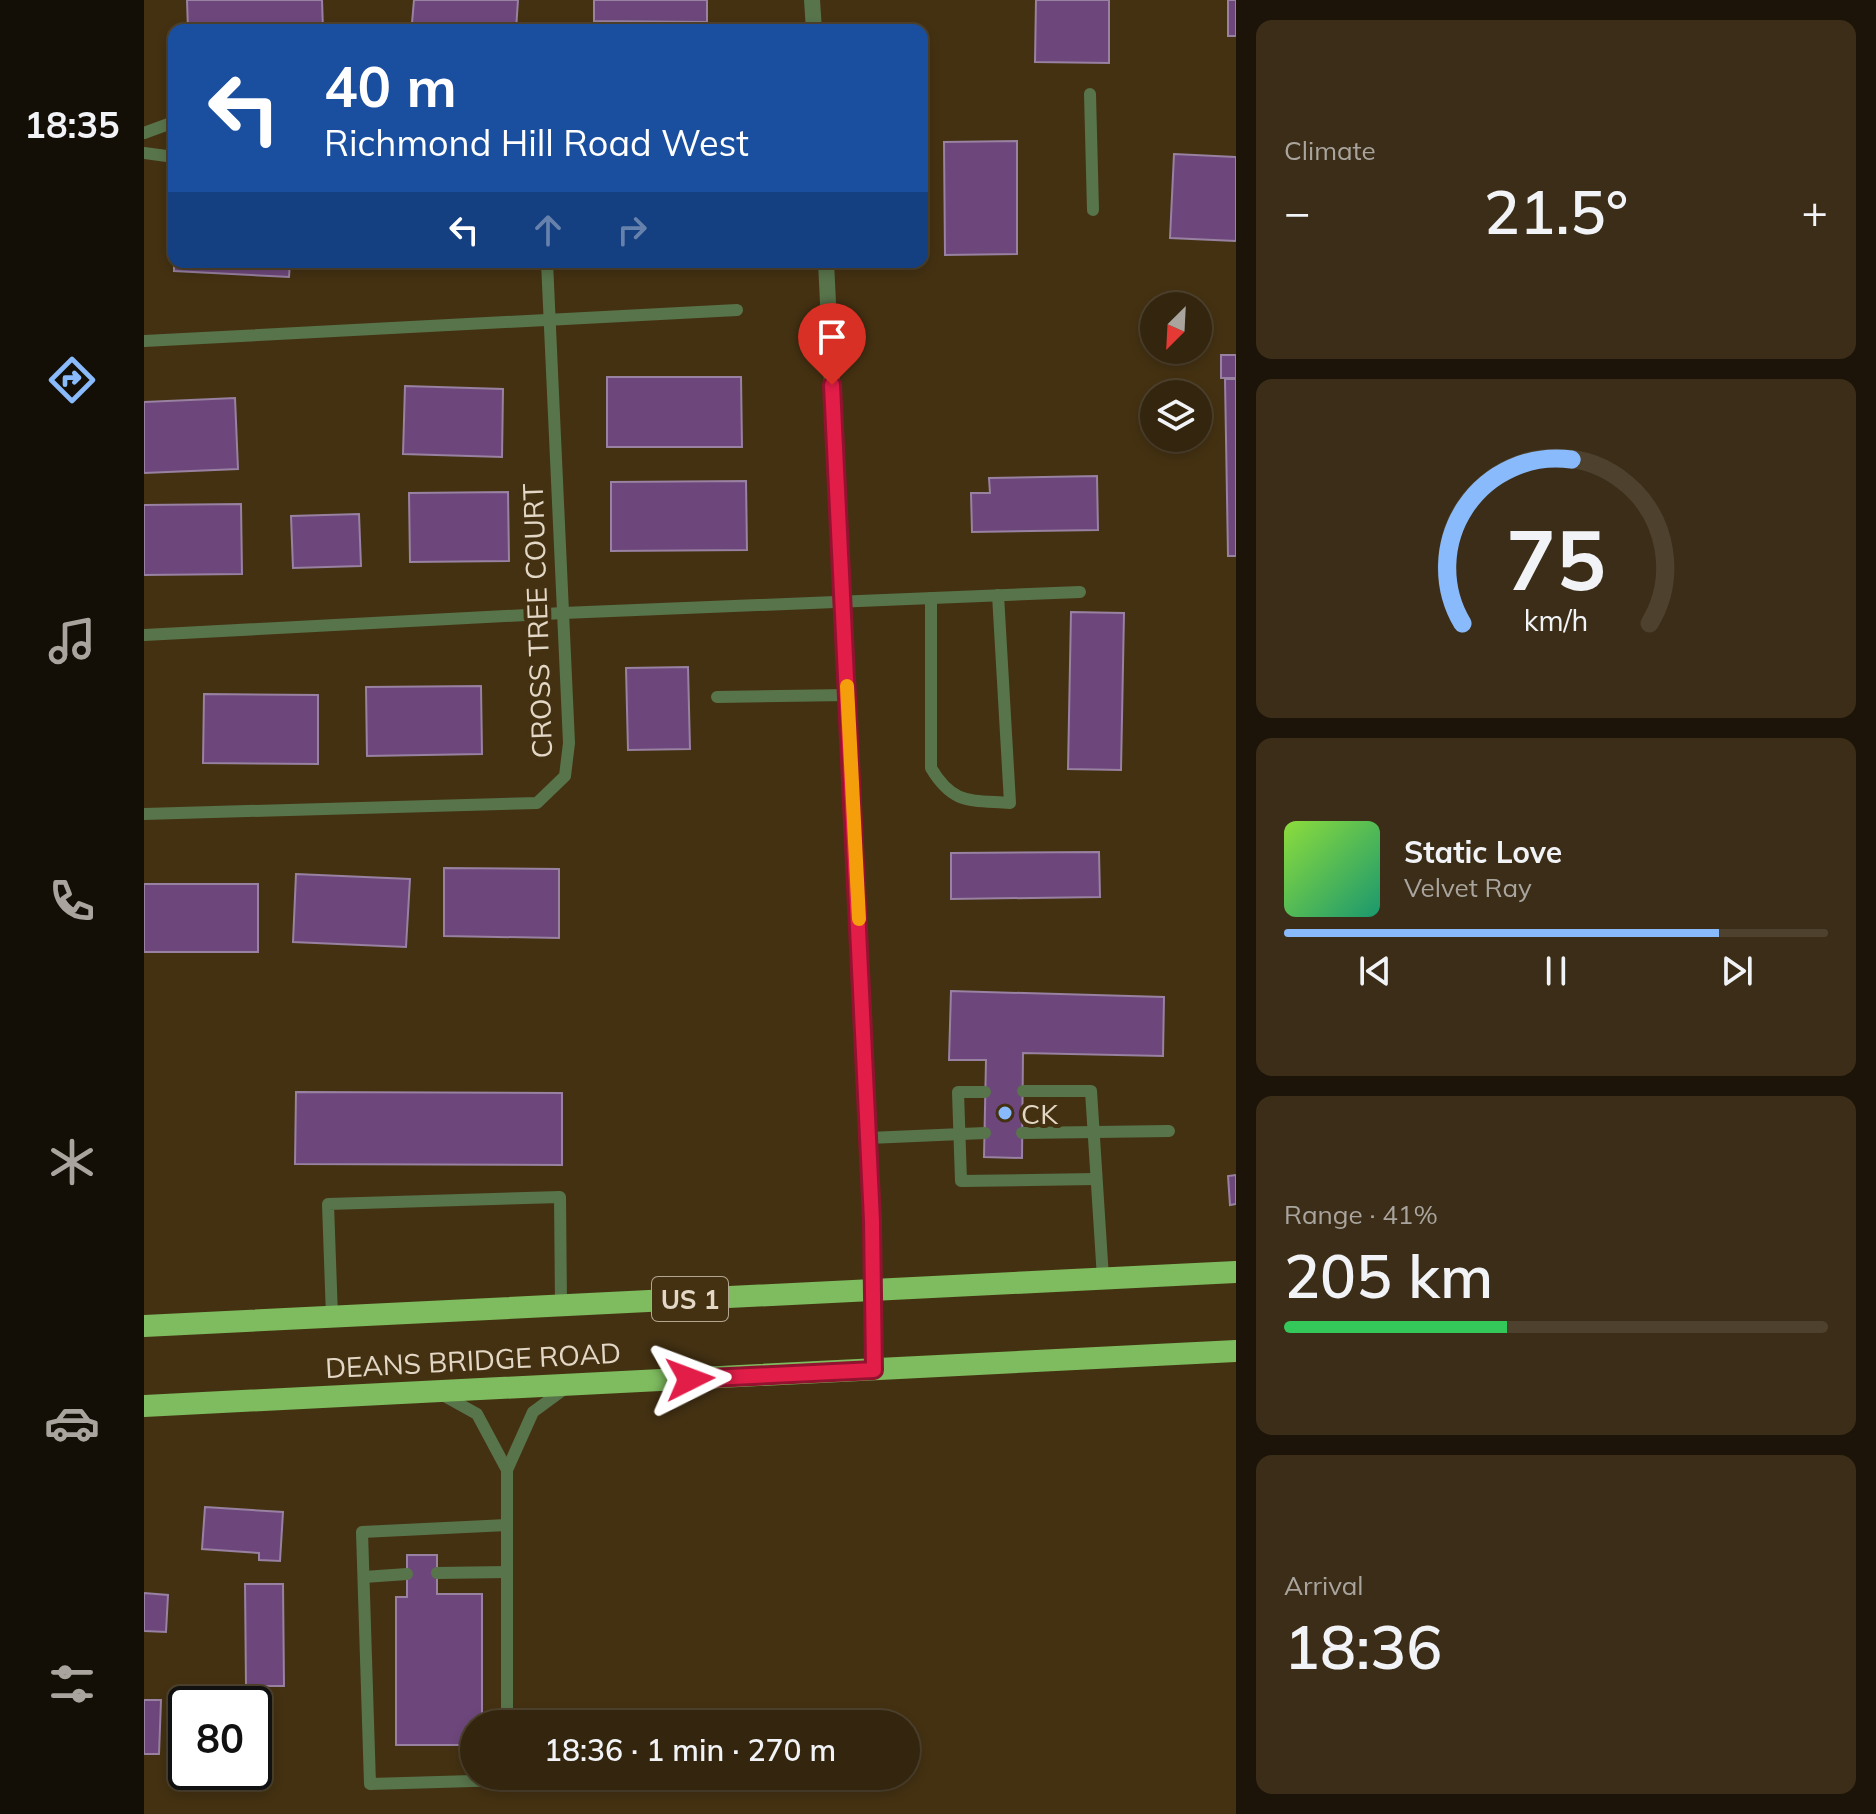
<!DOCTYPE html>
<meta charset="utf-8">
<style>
:root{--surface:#33250e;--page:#3b2d17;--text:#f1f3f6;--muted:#a9a59e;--line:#4e422e;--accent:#89bafc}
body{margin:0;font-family:Mulish,sans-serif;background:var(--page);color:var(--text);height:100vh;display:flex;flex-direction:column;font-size:30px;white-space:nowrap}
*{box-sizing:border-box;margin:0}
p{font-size:26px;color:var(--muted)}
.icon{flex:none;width:44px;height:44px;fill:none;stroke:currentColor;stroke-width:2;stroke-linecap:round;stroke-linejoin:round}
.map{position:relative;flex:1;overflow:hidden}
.details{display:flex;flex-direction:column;gap:20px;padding:20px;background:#1c1408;width:640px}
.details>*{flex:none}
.hud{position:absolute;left:24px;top:24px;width:760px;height:244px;border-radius:16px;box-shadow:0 4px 12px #0003,0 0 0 2px var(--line);background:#1a4fa0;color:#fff;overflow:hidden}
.needle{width:52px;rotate:204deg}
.controls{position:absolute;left:996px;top:292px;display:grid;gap:16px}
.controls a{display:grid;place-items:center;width:72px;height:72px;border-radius:50%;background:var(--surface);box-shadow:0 4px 12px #0003,0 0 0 2px var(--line);font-size:40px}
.speed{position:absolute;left:24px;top:1686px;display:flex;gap:16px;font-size:40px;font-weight:700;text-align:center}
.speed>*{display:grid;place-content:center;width:104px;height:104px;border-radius:50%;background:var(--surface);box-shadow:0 4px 12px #0003,0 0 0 2px var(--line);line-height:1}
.speed .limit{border:4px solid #111;border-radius:12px;background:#fff;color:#111}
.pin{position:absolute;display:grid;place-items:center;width:68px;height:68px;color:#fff;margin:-82px -34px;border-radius:50% 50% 50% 0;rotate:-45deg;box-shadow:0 0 8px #0007}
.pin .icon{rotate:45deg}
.me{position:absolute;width:88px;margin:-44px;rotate:87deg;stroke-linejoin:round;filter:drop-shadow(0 0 6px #0008)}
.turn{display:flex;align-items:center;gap:28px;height:168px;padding:0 24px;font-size:36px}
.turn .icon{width:104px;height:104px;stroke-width:2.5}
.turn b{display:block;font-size:56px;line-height:68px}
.lanes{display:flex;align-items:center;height:76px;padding:0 24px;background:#0003;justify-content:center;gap:40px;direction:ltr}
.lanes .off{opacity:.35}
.big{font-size:60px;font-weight:600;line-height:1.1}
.details .tile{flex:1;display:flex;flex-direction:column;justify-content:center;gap:12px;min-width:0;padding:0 28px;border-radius:16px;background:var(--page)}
.details .dial{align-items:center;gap:0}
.dial svg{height:208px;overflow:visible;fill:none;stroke:var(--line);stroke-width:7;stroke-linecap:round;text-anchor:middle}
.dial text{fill:var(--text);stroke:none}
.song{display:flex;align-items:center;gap:24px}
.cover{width:96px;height:96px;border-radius:12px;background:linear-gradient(135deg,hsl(90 70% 55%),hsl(160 70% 35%))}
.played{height:8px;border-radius:4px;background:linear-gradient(90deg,var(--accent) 80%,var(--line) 80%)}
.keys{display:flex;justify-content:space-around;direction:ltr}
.heat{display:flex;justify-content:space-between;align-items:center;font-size:44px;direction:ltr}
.charge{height:12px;border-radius:6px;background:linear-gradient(90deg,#34c759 41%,var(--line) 0)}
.trip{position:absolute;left:316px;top:1710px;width:460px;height:80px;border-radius:40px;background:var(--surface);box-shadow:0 4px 12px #0003,0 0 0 2px var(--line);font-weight:600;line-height:80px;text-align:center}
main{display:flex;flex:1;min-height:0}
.tab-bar{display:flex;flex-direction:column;width:144px;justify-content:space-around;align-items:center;background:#140f06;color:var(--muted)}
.tab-bar .icon{width:56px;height:56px}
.tab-bar .selected{color:var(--accent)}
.tab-bar b{font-size:36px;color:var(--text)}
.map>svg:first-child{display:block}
</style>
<main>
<nav class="tab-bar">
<b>18:35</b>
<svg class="icon selected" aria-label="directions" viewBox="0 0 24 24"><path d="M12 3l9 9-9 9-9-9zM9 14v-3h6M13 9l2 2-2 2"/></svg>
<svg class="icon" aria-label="music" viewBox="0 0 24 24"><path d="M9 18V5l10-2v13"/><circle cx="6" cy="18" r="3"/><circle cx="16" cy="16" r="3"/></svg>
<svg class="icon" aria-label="phone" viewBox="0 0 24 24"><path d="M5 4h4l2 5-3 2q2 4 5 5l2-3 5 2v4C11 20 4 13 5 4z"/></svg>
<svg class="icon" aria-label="climate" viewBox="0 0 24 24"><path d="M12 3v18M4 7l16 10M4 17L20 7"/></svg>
<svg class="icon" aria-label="car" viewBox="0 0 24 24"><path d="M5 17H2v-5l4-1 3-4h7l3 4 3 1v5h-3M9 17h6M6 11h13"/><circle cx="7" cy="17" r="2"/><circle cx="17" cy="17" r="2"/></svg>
<svg class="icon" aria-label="filters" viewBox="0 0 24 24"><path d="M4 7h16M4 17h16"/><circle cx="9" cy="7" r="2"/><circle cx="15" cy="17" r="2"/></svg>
</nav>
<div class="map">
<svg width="1092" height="1814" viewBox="0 0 1092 1814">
<rect width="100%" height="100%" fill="#443112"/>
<g fill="#6d477b" stroke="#9881a1" stroke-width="2">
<path d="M43,0H178L179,30H44Z"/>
<path d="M270,0H374L372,30L268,23Z"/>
<path d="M450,0H563V22L450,21Z"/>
<path d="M892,0H965V63L891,62Z"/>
<rect x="1084" y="0" width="8" height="36"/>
<path d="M873,141V254L801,255L800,142Z"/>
<path d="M1030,154L1092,157V241L1026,238Z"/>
<path d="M30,262H146L145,277L30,271Z"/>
<path d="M196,262H310V266L196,267Z"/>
<rect x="1077" y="355" width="15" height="23"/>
<path d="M463,377H597L598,447H463Z"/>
<path d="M1081,379H1092V556H1084Z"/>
<path d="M261,386L359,389L358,457L259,454Z"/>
<path d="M91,398L94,469L0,473V402Z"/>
<path d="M953,476L954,530L828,532L827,493H846L845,478Z"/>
<path d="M602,481L603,550L467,551V482Z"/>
<path d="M364,492L365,561L266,562L265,493Z"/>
<path d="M97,504L98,574L0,575V505Z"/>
<path d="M215,514L217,566L149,568L147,516Z"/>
<path d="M927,612L980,613L977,770L924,769Z"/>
<path d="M544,667L546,749L484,750L482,668Z"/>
<path d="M337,686L338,754L223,756L222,687Z"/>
<path d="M60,694L174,695V764L59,763Z"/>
<path d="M955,852L956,897L807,899V853Z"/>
<path d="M300,868L415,869V938L300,936Z"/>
<path d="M152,874L266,879L262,947L149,942Z"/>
<rect x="0" y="884" width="114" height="68"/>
<path d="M807,991L1020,997L1019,1056L879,1053L878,1158L840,1157L842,1060H805Z"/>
<path d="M152,1092L418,1093V1165L151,1164Z"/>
<path d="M1092,1175V1204L1086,1205L1084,1176Z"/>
<path d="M61,1507L139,1512L136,1561L115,1560V1553L58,1549Z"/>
<path d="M263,1555H293V1594H338V1724H330V1745H252V1597H263Z"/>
<path d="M101,1584H139L140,1686H102Z"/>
<path d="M0,1593L24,1595L22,1632L0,1631Z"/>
<path d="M0,1700H17L15,1754H0Z"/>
</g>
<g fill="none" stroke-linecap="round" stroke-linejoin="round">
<g stroke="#58744b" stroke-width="12">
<path d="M946,94L949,210"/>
<path d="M0,133L30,122"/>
<path d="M0,153L30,157"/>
<path d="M0,341L593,310"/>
<path d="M787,598V768C809,805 826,800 866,803L854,595"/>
<path d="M0,635L419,613L936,592"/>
<path d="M573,697L704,695"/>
<path d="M0,814L393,803L421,776L425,743L403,262"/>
<path d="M879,1091H947L959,1278"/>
<path d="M841,1092H814L817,1181L951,1179"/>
<path d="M878,1133L1025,1131"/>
<path d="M725,1138L841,1133"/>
<path d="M188,1317L184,1204L416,1197L417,1305"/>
<path d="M297,1394L333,1414L363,1470"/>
<path d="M363,1525L218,1532L226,1784L363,1780V1776"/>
<path d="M293,1573L363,1572"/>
<path d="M220,1577L263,1574"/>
<path d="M363,1724V1470L389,1412L423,1387"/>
</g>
<g stroke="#58744b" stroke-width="16">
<path d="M668,0L670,30"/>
<path d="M682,262L725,1138L729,1249L730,1370"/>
</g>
<g stroke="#7ebc5f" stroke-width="22">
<path d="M0,1326L1092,1272"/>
<path d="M0,1406L1092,1351"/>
</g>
</g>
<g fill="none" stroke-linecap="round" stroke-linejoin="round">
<g stroke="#92132f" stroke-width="20">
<path id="route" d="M546,1379L730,1370L728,1221L688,385"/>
</g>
<use href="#route" stroke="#e11d48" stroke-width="14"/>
<path stroke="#f59e0b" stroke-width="14" d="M703,686L715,919"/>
</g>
<circle fill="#89bafc" stroke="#443112" stroke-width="3" cx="861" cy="1113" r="8"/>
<g text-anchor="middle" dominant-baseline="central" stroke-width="8" stroke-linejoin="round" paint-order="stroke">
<rect fill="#443112" stroke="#b3a590" stroke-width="2" x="508" y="1277" width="76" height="44" rx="6"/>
<g font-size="26" font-weight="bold" fill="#e3d7c6">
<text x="546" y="1299">US 1</text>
</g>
<g font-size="28" fill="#e3d7c6" stroke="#443112">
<text transform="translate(393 621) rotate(-92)">CROSS TREE COURT</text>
<text transform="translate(329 1360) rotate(-3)">DEANS BRIDGE ROAD</text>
</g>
<g font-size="28" fill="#e3d7c6" stroke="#443112" text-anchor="start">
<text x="877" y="1113">CK</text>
</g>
</g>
</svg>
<div class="controls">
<a><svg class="needle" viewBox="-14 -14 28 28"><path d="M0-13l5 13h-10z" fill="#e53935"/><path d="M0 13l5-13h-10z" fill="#a9a59e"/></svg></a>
<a><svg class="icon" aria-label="layers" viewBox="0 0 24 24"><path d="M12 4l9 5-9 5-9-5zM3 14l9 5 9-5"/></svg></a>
</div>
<div class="speed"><div class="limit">80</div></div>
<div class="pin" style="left:688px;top:385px;background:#d93025"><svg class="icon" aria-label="arrive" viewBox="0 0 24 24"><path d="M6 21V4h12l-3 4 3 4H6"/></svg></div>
<svg class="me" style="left:546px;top:1379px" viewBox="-20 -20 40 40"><path d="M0-17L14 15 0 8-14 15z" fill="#e11d48" stroke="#fff" stroke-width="4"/></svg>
<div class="trip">18:36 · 1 min · 270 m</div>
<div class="hud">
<div class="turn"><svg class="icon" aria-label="left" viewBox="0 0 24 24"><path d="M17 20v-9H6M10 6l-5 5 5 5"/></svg><div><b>40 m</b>Richmond Hill Road West</div></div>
<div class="lanes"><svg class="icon" aria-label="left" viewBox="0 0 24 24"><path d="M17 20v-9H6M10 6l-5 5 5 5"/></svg><svg class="icon off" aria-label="ahead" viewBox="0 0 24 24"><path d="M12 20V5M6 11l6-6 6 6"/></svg><svg class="icon off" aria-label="right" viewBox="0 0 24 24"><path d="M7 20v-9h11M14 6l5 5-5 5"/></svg></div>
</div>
</div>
<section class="details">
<div class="tile"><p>Climate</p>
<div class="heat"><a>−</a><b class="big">21.5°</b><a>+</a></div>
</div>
<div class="tile dial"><svg viewBox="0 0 100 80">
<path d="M14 69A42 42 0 1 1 86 69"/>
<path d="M14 69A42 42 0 0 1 56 6" stroke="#89bafc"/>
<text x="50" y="56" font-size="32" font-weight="700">75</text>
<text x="50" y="72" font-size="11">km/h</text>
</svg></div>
<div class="tile">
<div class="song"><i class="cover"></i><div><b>Static Love</b><p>Velvet Ray</p></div></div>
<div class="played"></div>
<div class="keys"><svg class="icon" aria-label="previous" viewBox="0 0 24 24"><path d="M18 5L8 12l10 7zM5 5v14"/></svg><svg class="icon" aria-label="pause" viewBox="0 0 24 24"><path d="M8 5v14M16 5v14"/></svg><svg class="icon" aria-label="next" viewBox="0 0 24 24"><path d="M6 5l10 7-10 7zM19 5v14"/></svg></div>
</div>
<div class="tile"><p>Range · 41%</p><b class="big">205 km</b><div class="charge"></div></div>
<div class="tile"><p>Arrival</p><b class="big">18:36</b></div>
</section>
</main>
